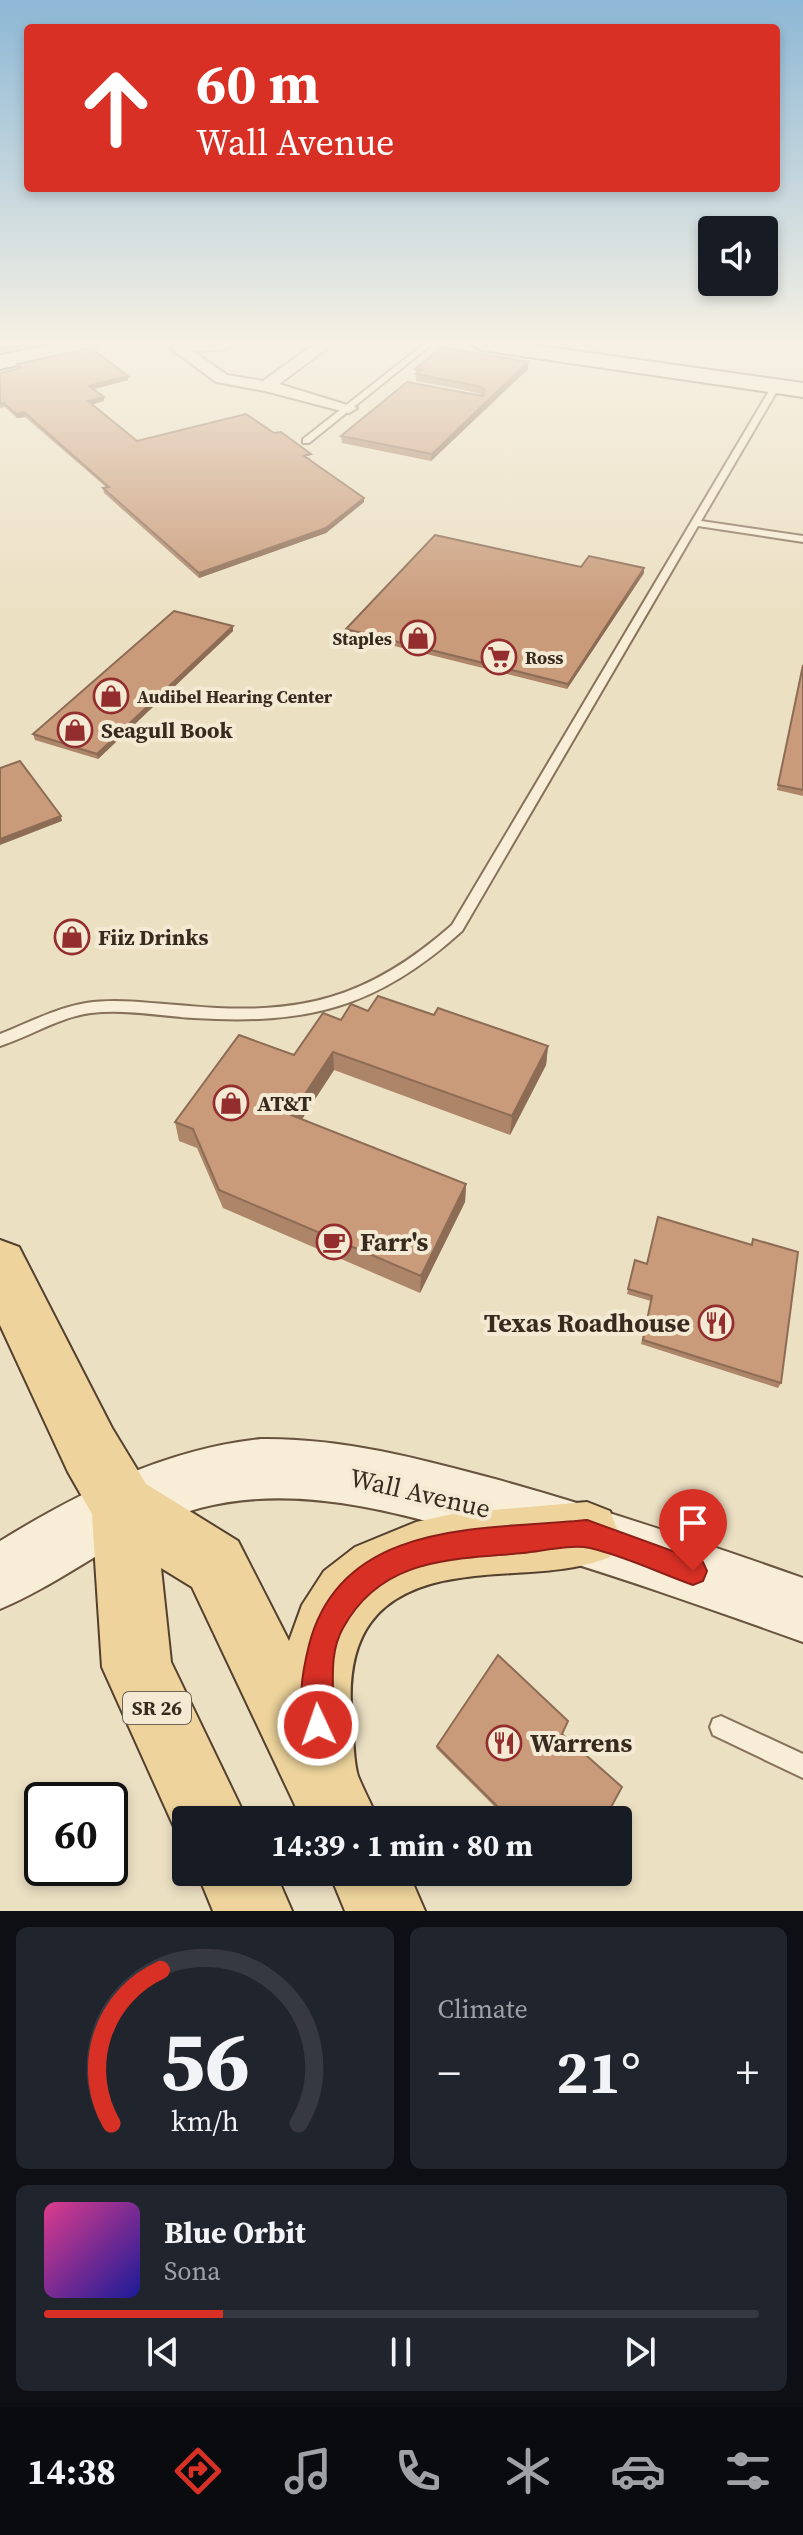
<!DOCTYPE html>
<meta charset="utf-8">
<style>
:root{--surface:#171b24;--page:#20242c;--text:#f1f3f6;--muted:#9ea1a6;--line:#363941;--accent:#d93025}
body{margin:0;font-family:"Source Serif 4",serif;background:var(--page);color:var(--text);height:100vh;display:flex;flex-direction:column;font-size:30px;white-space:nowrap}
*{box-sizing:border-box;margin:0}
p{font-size:26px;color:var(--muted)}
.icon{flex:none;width:44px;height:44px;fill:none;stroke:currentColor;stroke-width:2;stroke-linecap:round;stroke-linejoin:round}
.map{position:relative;height:1911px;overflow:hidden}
.panel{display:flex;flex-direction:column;gap:16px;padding:16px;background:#0d0f14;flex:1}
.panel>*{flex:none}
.banner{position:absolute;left:24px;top:24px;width:756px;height:168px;border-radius:8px;box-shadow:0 4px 12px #0003;background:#d93025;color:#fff;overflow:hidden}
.fabs{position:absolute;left:698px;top:216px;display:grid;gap:16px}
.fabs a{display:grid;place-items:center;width:80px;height:80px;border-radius:8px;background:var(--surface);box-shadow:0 4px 12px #0003;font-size:40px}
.speed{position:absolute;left:24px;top:1782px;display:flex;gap:16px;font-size:40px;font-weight:700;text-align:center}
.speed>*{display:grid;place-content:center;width:104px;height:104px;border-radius:50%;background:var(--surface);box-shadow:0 4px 12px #0003;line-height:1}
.speed .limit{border:4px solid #111;border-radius:12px;background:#fff;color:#111}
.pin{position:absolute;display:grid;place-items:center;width:68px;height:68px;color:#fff;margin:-82px -34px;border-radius:50% 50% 50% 0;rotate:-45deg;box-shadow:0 0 8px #0007}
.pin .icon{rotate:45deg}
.me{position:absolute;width:88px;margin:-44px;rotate:357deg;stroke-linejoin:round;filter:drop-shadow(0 0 6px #0008)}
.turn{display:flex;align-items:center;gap:28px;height:168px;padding:0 40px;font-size:36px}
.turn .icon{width:104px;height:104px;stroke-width:2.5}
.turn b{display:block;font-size:56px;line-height:68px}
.big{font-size:60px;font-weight:700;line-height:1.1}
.panel .tile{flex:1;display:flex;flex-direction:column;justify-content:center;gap:12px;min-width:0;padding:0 28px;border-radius:12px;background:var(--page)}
.panel .dial{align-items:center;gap:0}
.dial svg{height:208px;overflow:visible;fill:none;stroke:var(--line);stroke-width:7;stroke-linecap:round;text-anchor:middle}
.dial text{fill:var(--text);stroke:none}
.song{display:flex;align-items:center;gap:24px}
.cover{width:96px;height:96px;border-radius:12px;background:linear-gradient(135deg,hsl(330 70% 55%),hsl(240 70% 35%))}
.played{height:8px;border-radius:4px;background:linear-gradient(90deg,var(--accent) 25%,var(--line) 25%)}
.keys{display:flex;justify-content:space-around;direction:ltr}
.heat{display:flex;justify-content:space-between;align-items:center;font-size:44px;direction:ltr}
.panel .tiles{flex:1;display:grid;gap:16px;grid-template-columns:1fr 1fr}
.tile:last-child{grid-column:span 2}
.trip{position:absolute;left:172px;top:1806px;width:460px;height:80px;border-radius:8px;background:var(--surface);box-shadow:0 4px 12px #0003;font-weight:700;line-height:80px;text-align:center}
.menu{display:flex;height:128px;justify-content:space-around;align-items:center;background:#090b0e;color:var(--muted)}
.menu .icon{width:56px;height:56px}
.menu .current{color:var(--accent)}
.menu b{font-size:36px;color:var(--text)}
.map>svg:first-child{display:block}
</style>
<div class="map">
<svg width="803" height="1911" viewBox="0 0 803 1911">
<rect width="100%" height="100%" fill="#ece0c3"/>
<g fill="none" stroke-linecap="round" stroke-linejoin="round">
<g stroke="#86715b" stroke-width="4">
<g id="lane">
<path d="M424,344H432L309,443H303V439Z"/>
<path d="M776,384L780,386L701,521L803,536V542L698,526L462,931C377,1008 307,1025 194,1018C160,1016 126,1009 91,1013C59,1017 31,1036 0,1046V1034C28,1023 56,1008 86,1003C120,998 155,1004 189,1006C300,1016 368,999 452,925L772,386Z"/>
<path d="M721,1716L803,1754V1778L713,1735L710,1727L713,1719Z"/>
</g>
</g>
<g stroke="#86715b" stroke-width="4">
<path id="street" d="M177,344H233L225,349L193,351L227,375L263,381L315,344H333L279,384L357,408L349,413L265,391L216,382L174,351L171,348Z"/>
</g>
<g stroke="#68533e" stroke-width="4">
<g id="secondary">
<path d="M56,344H98L94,348L0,369V355Z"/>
<path d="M470,344H526L803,383V397L481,350Z"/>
<path d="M261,1439C341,1438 417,1458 495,1479C599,1508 701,1542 803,1578V1642C702,1606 601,1570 498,1541C402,1514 300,1482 200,1508C126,1528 69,1580 0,1609V1541C80,1492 166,1449 261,1439Z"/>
</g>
</g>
<g stroke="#54402f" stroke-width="4">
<g id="primary">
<path d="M0,1240L19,1247L112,1428L146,1484L238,1541L289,1641L302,1605L324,1571L355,1547L416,1522L457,1513L587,1502L610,1511L619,1534L610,1557C564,1576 509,1570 460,1578C374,1590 344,1637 352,1721C354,1738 353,1760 358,1776C364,1791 372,1805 378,1820H302L192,1587L161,1568L171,1662L247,1820H186L183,1847L102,1667L92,1514L68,1472L0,1325Z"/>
<path d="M197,1872H275L292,1911H213Z"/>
<path d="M329,1872H408L425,1911H345Z"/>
</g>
</g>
<use href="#lane" fill="#f8edd6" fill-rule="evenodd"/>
<use href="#street" fill="#f8edd6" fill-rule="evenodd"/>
<use href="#secondary" fill="#f8edd6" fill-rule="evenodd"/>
<use href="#primary" fill="#eed49c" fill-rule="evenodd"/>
</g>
<g fill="#ad8569">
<path d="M17,364L128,380L94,389L104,397V401L92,405L137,441L311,458L309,459L364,502L326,533L199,578L104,493L103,488L106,487L25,417L17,418L5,407L0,408V373L18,368Z"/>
<path d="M415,369H528L431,461L342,443L341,436L483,396L479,393L416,381Z"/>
<path d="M581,567L644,568V573L567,689L346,634V629Z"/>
<path d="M233,626V631L98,759L35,740L33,734Z"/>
<path d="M803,664V796L777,790Z"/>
<path d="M368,1011L434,1015L548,1046L546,1065L510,1135L334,1070L302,1119L466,1184L465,1202L420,1293L223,1208L197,1148L179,1141L175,1122L294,1055L341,1020Z"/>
<path d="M753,1239L781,1383L778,1388L641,1344L651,1301L627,1294L635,1260L647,1264L751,1244Z"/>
<path d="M562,1735L604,1820H508L436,1748L437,1746Z"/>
<path d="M559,1872H576L570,1882Z"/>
</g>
<g fill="#8d6c55">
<path d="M19,344H41L0,352V348Z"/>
<path d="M528,362V369L431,461L432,454Z"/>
<path d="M128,376V380L90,390L89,386Z"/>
<path d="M104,397V401L88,405V401Z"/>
<path d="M24,412L25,417L17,418L16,414Z"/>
<path d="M364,498V502L326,533L199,578V573Z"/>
<path d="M644,568V573L567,689L568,684Z"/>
<path d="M233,626V631L98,759L97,754Z"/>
<path d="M61,816L62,821L0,845V839Z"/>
<path d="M548,1046L546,1065L510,1135L512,1116Z"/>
<path d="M333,1052L334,1070L293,1133L291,1115Z"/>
<path d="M466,1184L465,1202L420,1293L421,1276Z"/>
</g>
<g fill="#c99b7a" stroke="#8d6c55" stroke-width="2">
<path d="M0,344H19L0,348Z"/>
<path d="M442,347L528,362L432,454L341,436L407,382L483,396L485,390L479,386L416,374L422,370L415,369Z"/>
<path d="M91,348L128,376L89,386L104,397L88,401L137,441L246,414L274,433L281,432L311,454L304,456L364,498L326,528L199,573L103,488L109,487L24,412L16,414L4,403L0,404V373L21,368L17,364Z"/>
<path d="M435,535L581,567L589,556L644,568L568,684L346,629Z"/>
<path d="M174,611L233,626L97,754L33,734Z"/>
<path d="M803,665V790L778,785Z"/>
<path d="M20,761L61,816L0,839V768Z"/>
<path d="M378,996L434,1015L438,1008L548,1046L512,1116L333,1052L291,1115L466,1184L421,1276L219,1190L193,1129L175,1122L239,1035L294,1055L323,1013L341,1020L351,1004L368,1011Z"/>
<path d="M658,1217L752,1245L753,1239L798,1252L781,1383L643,1340L652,1296L628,1289L635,1260L647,1264Z"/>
<path d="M498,1655L568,1721L562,1734L622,1787L604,1820H511L437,1746Z"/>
<path d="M562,1872H576L571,1881Z"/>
</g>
<linearGradient id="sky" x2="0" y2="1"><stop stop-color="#8db8d5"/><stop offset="0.56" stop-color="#f6f1e4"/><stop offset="1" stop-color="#f6f1e4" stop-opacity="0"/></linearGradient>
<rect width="803" height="612" fill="url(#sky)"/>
<path fill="#d93025" stroke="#8d1f18" stroke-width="2" d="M587,1520L703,1562L707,1571L703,1581L693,1585C659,1573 625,1556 590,1548C571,1544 543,1551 523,1553C451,1560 382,1557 343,1628C323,1664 341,1705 328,1735L318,1740L308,1735C296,1707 302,1673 309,1645C341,1519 484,1530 587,1520Z"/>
<defs>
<g id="shop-ring" transform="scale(1.8)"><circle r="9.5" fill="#f4ead3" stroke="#932d2e" stroke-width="1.5"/><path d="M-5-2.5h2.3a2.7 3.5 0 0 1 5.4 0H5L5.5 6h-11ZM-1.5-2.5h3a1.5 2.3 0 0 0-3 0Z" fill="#932d2e"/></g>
<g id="supermarket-ring" transform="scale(1.8)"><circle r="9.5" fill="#f4ead3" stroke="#932d2e" stroke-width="1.5"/><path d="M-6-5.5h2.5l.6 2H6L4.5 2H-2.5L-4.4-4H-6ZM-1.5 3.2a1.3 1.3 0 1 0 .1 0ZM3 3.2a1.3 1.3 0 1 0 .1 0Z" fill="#932d2e"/></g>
<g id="cafe-ring" transform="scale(1.8)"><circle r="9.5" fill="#f4ead3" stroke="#932d2e" stroke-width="1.5"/><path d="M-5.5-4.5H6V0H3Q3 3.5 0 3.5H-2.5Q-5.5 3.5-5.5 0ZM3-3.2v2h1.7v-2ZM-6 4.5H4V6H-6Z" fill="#932d2e"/></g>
<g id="restaurant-ring" transform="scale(1.8)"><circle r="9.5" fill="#f4ead3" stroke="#932d2e" stroke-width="1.5"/><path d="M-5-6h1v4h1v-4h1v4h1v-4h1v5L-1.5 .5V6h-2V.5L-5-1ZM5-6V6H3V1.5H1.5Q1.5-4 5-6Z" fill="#932d2e"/></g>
</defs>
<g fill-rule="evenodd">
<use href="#shop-ring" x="418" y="638"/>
<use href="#supermarket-ring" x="499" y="657"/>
<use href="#shop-ring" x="111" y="696"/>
<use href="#shop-ring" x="75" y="730"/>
<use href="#shop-ring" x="72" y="937"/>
<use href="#shop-ring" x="231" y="1103"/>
<use href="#cafe-ring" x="334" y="1242"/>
<use href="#restaurant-ring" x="716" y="1323"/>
<use href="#restaurant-ring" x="504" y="1743"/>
</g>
<g text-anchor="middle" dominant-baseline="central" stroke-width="8" stroke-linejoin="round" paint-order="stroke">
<g font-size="18" font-weight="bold" fill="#372a1e" stroke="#f4ead3" text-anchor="start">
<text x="392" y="638" text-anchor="end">Staples</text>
<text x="525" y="657">Ross</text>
<text x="137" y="696">Audibel Hearing Center</text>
</g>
<rect fill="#f4ead3" stroke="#706454" stroke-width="2" x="123" y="1692" width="68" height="32" rx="6"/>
<g font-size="20" font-weight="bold" fill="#372a1e">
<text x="157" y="1708">SR 26</text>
</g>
<g font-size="22" font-weight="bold" fill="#372a1e" stroke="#f4ead3" text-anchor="start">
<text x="101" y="730">Seagull Book</text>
<text x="98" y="937">Fiiz Drinks</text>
<text x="257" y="1103">AT&amp;T</text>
</g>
<g font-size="26" font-weight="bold" fill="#372a1e" stroke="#f4ead3" text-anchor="start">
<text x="360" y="1242">Farr's</text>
<text x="690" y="1323" text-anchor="end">Texas Roadhouse</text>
<text x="530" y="1743">Warrens</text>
</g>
<g font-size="26" fill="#372a1e" stroke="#f4ead3">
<text transform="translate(420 1493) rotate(13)">Wall Avenue</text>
</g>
</g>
</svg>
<div class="fabs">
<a><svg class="icon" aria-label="sound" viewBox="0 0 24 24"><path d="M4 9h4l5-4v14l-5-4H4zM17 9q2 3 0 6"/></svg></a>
</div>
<div class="speed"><div class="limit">60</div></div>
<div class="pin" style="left:693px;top:1571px;background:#d93025"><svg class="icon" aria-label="arrive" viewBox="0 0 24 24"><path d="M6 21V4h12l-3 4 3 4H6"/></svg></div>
<svg class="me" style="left:318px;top:1725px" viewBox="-20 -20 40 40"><circle r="17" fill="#d93025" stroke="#fff" stroke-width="3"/><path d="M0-11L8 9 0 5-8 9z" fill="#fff"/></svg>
<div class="trip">14:39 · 1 min · 80 m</div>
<div class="banner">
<div class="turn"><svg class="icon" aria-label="ahead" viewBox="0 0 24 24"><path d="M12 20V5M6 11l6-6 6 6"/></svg><div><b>60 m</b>Wall Avenue</div></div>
</div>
</div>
<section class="panel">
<div class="tiles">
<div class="tile dial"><svg viewBox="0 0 100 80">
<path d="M14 69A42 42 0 1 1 86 69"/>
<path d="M14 69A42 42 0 0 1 33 10" stroke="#d93025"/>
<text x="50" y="56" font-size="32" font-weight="700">56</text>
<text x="50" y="72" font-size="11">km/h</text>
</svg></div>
<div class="tile"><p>Climate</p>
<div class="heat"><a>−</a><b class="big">21°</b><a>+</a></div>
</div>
<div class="tile">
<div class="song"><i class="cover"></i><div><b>Blue Orbit</b><p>Sona</p></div></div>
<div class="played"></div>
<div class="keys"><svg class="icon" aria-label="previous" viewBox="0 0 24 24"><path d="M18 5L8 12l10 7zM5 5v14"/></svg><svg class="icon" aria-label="pause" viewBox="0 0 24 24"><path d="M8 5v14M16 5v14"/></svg><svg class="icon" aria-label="next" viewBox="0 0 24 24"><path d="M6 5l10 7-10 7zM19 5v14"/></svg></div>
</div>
</div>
</section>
<nav class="menu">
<b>14:38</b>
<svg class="icon current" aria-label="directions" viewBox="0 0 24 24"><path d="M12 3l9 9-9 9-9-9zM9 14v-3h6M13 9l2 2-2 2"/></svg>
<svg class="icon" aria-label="music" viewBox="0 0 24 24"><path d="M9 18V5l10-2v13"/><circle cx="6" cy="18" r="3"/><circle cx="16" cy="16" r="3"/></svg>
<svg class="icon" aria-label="phone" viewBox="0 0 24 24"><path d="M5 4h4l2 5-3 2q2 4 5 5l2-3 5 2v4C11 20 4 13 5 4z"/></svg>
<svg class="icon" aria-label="climate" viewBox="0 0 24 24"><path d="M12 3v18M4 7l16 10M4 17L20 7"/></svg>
<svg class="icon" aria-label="car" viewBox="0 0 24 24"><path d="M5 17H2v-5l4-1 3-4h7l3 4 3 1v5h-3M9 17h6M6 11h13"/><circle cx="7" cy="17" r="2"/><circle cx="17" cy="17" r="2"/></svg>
<svg class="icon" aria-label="filters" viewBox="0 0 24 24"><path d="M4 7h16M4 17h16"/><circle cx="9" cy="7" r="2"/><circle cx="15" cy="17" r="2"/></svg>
</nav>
